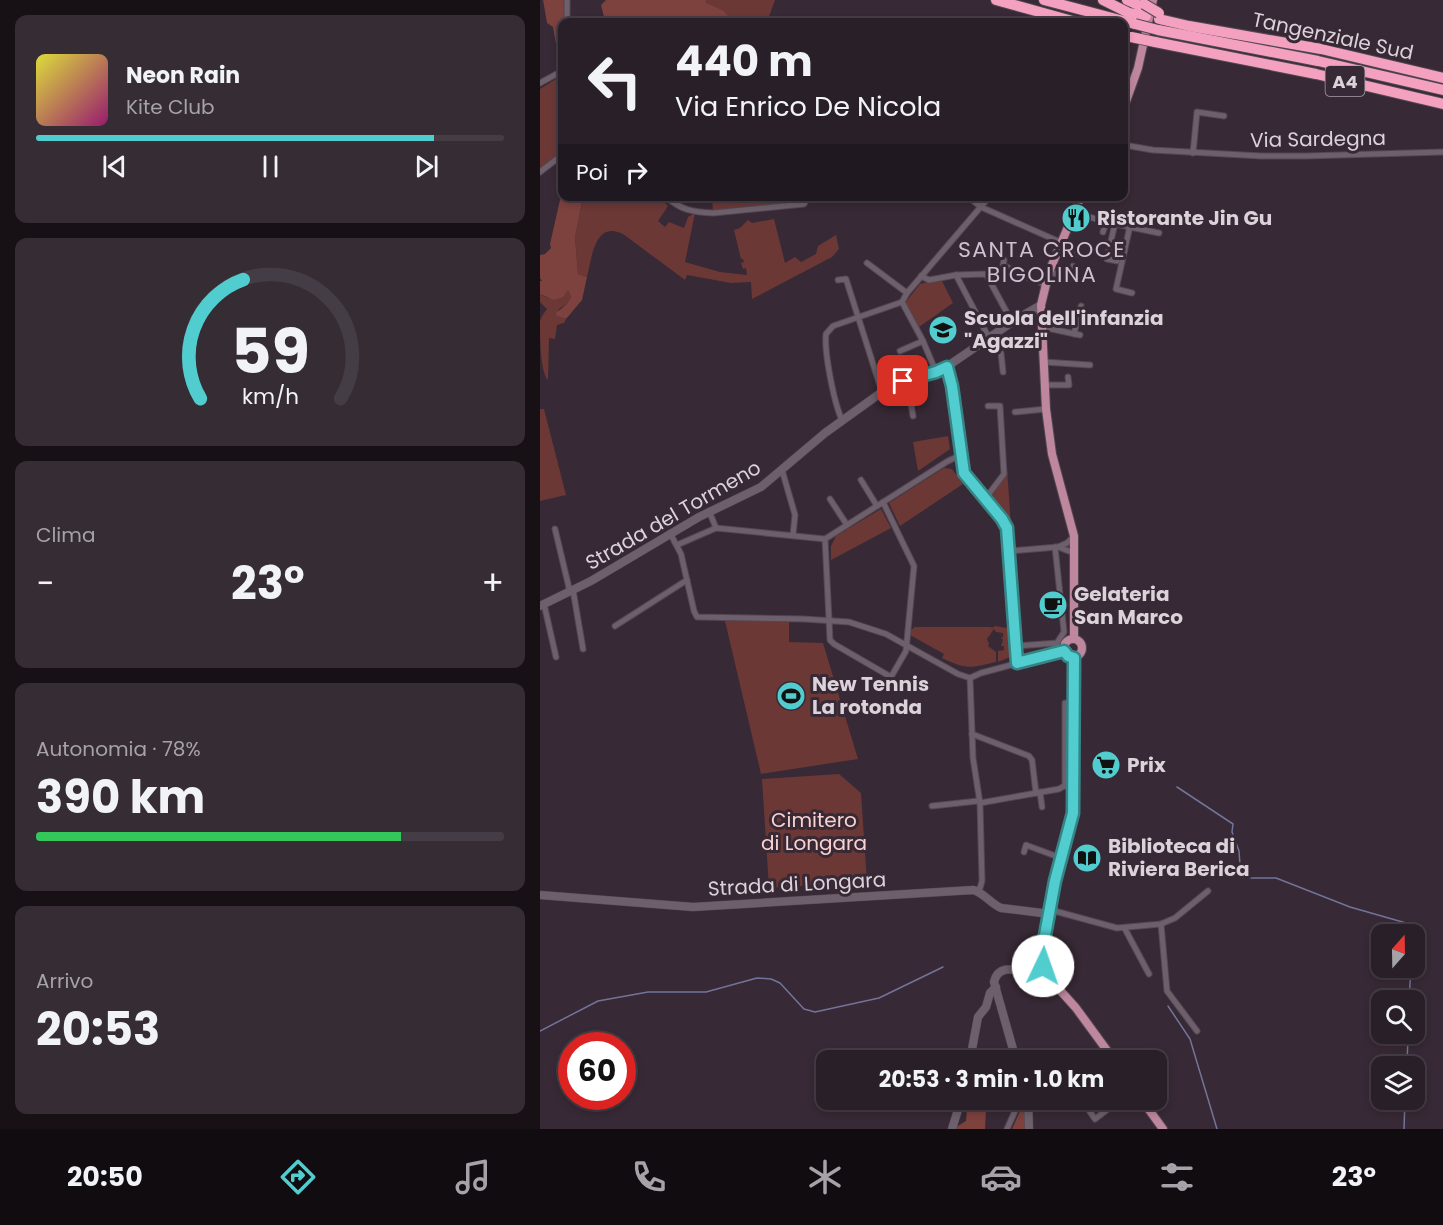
<!DOCTYPE html>
<html lang="it">
<meta charset="utf-8">
<style>
:root{--surface:#291f28;--page:#352c34;--text:#f1f3f6;--muted:#a5a2a8;--line:#453d45;--accent:#52cdcf}
body{margin:0;font-family:Poppins,sans-serif;background:var(--page);color:var(--text);height:100vh;display:flex;flex-direction:column;font-size:22px;white-space:nowrap}
*{box-sizing:border-box;margin:0}
p{font-size:20px;color:var(--muted)}
.icon{flex:none;width:33px;height:33px;fill:none;stroke:currentColor;stroke-width:2;stroke-linecap:round;stroke-linejoin:round}
.map{position:relative;flex:1;overflow:hidden}
.side{display:flex;flex-direction:column;gap:15px;padding:15px;background:#171116;width:540px}
.side>*{flex:none}
.banner{position:absolute;left:18px;top:18px;width:570px;height:183px;border-radius:12px;box-shadow:0 3px 9px #0003,0 0 0 2px var(--line);background:#291f28;color:var(--text);overflow:hidden}
.needle{width:39px;rotate:20deg}
.controls{position:absolute;left:831px;top:924px;display:grid;gap:12px}
.controls a{display:grid;place-items:center;width:54px;height:54px;border-radius:12px;background:var(--surface);box-shadow:0 3px 9px #0003,0 0 0 2px var(--line);font-size:30px}
.speed{position:absolute;left:18px;top:1032px;display:flex;gap:12px;font-size:30px;font-weight:700;text-align:center}
.speed>*{display:grid;place-content:center;width:78px;height:78px;border-radius:50%;background:var(--surface);box-shadow:0 3px 9px #0003,0 0 0 2px var(--line);line-height:1}
.speed .limit{border:9px solid #d22;background:#fff;color:#111}
.pin{position:absolute;display:grid;place-items:center;width:51px;height:51px;color:#fff;margin:-26px;border-radius:12px;box-shadow:0 3px 9px #0006}
.me{position:absolute;width:66px;margin:-33px;rotate:3deg;stroke-linejoin:round;filter:drop-shadow(0 0 4px #0008)}
.turn{display:flex;align-items:center;gap:21px;height:126px;padding:0 18px;font-size:27px}
.turn .icon{width:78px;height:78px;stroke-width:2.5}
.turn b{display:block;font-size:42px;line-height:51px}
.then{display:flex;align-items:center;height:57px;padding:0 18px;background:#0003;gap:12px;font-size:22px}
.big{font-size:45px;font-weight:700;line-height:1.1}
.side .card{flex:1;display:flex;flex-direction:column;justify-content:center;gap:9px;min-width:0;padding:0 21px;border-radius:12px;background:var(--page)}
.side .dial{align-items:center;gap:0}
.dial svg{height:156px;overflow:visible;fill:none;stroke:var(--line);stroke-width:7;stroke-linecap:round;text-anchor:middle}
.dial text{fill:var(--text);stroke:none}
.song{display:flex;align-items:center;gap:18px}
.cover{width:72px;height:72px;border-radius:9px;background:linear-gradient(135deg,hsl(60 70% 55%),hsl(320 70% 35%))}
.played{height:6px;border-radius:3px;background:linear-gradient(90deg,var(--accent) 85%,var(--line) 85%)}
.keys{display:flex;justify-content:space-around;direction:ltr}
.heat{display:flex;justify-content:space-between;align-items:center;font-size:33px;direction:ltr}
.charge{height:9px;border-radius:4px;background:linear-gradient(90deg,#34c759 78%,var(--line) 0)}
.trip{position:absolute;left:276px;top:1050px;width:351px;height:60px;border-radius:12px;background:var(--surface);box-shadow:0 3px 9px #0003,0 0 0 2px var(--line);font-weight:700;line-height:60px;text-align:center}
.menu{display:flex;height:96px;justify-content:space-around;align-items:center;background:#100c10;color:var(--muted)}
.menu .icon{width:42px;height:42px}
.menu .selected{color:var(--accent)}
.menu b{font-size:27px;color:var(--text)}
main{display:flex;flex:1;min-height:0}
.map>svg:first-child{display:block}
</style>
<main>
<section class="side">
<div class="card">
<div class="song"><i class="cover"></i><div><b>Neon Rain</b><p>Kite Club</p></div></div>
<div class="played"></div>
<div class="keys"><svg class="icon" aria-label="previous" viewBox="0 0 24 24"><path d="M18 5L8 12l10 7zM5 5v14"/></svg><svg class="icon" aria-label="pause" viewBox="0 0 24 24"><path d="M8 5v14M16 5v14"/></svg><svg class="icon" aria-label="next" viewBox="0 0 24 24"><path d="M6 5l10 7-10 7zM19 5v14"/></svg></div>
</div>
<div class="card dial"><svg viewBox="0 0 100 80">
<path d="M14 69A42 42 0 1 1 86 69"/>
<path d="M14 69A42 42 0 0 1 36 8" stroke="#52cdcf"/>
<text x="50" y="56" font-size="32" font-weight="700">59</text>
<text x="50" y="72" font-size="11">km/h</text>
</svg></div>
<div class="card"><p>Clima</p>
<div class="heat"><a>−</a><b class="big">23°</b><a>+</a></div>
</div>
<div class="card"><p>Autonomia · 78%</p><b class="big">390 km</b><div class="charge"></div></div>
<div class="card"><p>Arrivo</p><b class="big">20:53</b></div>
</section>
<div class="map">
<svg width="903" height="1129" viewBox="0 0 903 1129">
<rect width="100%" height="100%" fill="#372935"/>
<g fill="#6b3836">
<path d="M166,0H235L227,22C196,22 191,21 166,3Z"/>
<path d="M19,77H22V155L0,172V89Z"/>
<path d="M118,196L128,206L118,221L125,227L129,222L144,228L148,217L155,213L145,262L180,272L207,275L206,268L203,269L201,263L204,262L203,259H201L194,230L200,228L208,220L212,223L234,219L245,263L255,257L261,262L276,254L278,246L296,235L299,249L292,257L212,299L211,282L191,283L147,275L145,280L83,234C55,220 52,257 47,277L38,274L35,237L43,197Z"/>
<path d="M172,197H231L244,206L173,213Z"/>
<path d="M401,279L413,303L379,327L374,323L365,303L380,284Z"/>
<path d="M28,289L31,297L27,304L19,309L18,316L26,319L24,323L17,325L15,339L9,338L8,380C0,372 0,334 0,321C1,317 4,313 7,309L0,302V294L8,298Z"/>
<path d="M0,409H4L26,495L0,501Z"/>
<path d="M408,436L410,449L378,471L373,442Z"/>
<path d="M404,468L412,469L423,484L360,526L349,503Z"/>
<path d="M467,468L471,526L464,510L451,496L464,479Z"/>
<path d="M341,509L351,528L291,560V546L296,536Z"/>
<path d="M249,619V642L283,643L318,759L221,774L185,621Z"/>
<path d="M455,626L467,628L470,657L458,662V651L464,650V646H461L463,640L461,637H463V633L456,632L454,629L447,639L449,644L448,646L456,652V662C430,668 427,670 402,658L404,654L370,635L371,630L375,627H451L452,628Z"/>
<path d="M299,774L321,793L327,882L229,888L222,779Z"/>
</g>
<g fill="#7d413e">
<path d="M3,0H27V22H22V52L16,44L13,27L7,23Z"/>
<path d="M66,0H166V3L184,11L191,20L203,22H62L64,17L61,5Z"/>
<path d="M22,191V196L43,197L35,237L38,274L47,277L42,300L26,319L17,316L16,313L27,304L31,297L28,290L23,297L14,300L0,294V281H2L0,278V255L5,254L11,248L10,244Z"/>
<path d="M439,1100H486L489,1129H472L480,1111L467,1109L446,1110L445,1129H413L426,1121L427,1110Z"/>
</g>
<g fill="none" stroke-linecap="round" stroke-linejoin="round">
<g stroke="#727499" stroke-width="1.5">
<path d="M637,787L693,824L692,832L699,851L701,878H736L810,907L866,923L871,927L872,934"/>
<path d="M869,1000L871,968"/>
<path d="M628,1006L650,1039L677,1129"/>
<path d="M0,1031L58,1001L108,992H166L217,978L231,979L240,983L264,1009L275,1012L339,998L403,967"/>
<path d="M867,1066L868,1034"/>
<path d="M864,1129L865,1100"/>
</g>
<g stroke="#534852" stroke-width="7">
<g id="street">
<path d="M27,22V0"/>
<path d="M0,83L22,71"/>
<path d="M584,145L613,150L721,156H766L903,152"/>
<path d="M653,153L657,112L684,116"/>
<path d="M0,172L22,155"/>
<path d="M125,196C141,210 152,212 173,213L264,204L267,199"/>
<path d="M240,196L257,201L273,196"/>
<path d="M427,196L441,207L520,242"/>
<path d="M533,212L566,222L619,233"/>
<path d="M575,223L567,259L577,261"/>
<path d="M590,226L576,289L592,293"/>
<path d="M563,232L566,222"/>
<path d="M519,247L540,255"/>
<path d="M464,260L463,265L492,280L505,284"/>
<path d="M327,263L367,293"/>
<path d="M509,272L541,280"/>
<path d="M416,275L449,338"/>
<path d="M381,276L389,280L416,275L446,274L472,322"/>
<path d="M529,278L533,266"/>
<path d="M298,280L306,279L342,392"/>
<path d="M502,327L540,335"/>
<path d="M534,334L541,306"/>
<path d="M445,341L451,348L461,353L463,372"/>
<path d="M360,351L383,341"/>
<path d="M504,362L550,365"/>
<path d="M407,367L412,386L424,473L462,519L467,528L477,663"/>
<path d="M396,372L383,341L362,302L367,293L450,196"/>
<path d="M367,380L373,416"/>
<path d="M505,385H529L528,377"/>
<path d="M475,412L506,409"/>
<path d="M302,420C294,403 284,352 286,334L293,326L362,302"/>
<path d="M242,470L255,515L253,535"/>
<path d="M321,480L337,506"/>
<path d="M290,499L307,525"/>
<path d="M445,499L464,474L460,406H448"/>
<path d="M169,511L176,528"/>
<path d="M15,529L30,592"/>
<path d="M130,533L141,554L154,611L157,617L264,619L309,622L346,634L418,674L430,678"/>
<path d="M285,539L408,461L421,455"/>
<path d="M137,545L176,528L285,539L290,640L294,644L351,677L366,651L374,566L343,502"/>
<path d="M518,547L527,543L534,536"/>
<path d="M469,551L518,547L534,553"/>
<path d="M33,590L43,649"/>
<path d="M4,604L16,657"/>
<path d="M75,626L147,580"/>
<path d="M476,646L517,643L524,632L515,547"/>
<path d="M525,703V786"/>
<path d="M432,734L489,756L492,760L496,793"/>
<path d="M500,792L502,807"/>
<path d="M440,803L519,789L533,781"/>
<path d="M392,806L438,801"/>
<path d="M484,852L486,845L521,858"/>
<path d="M437,890L440,888L442,881L440,803L433,758L430,678L441,673L524,651"/>
<path d="M511,910L577,928L621,924L635,918L668,891"/>
<path d="M621,924L627,991L657,1031"/>
<path d="M585,929L609,974"/>
<path d="M560,1054L565,1060"/>
<path d="M517,1060L526,1054"/>
<path d="M542,1100L555,1119L580,1100"/>
<path d="M467,1129L480,1100"/>
</g>
</g>
<g stroke="#534852" stroke-width="9">
<g id="secondary">
<path d="M0,606L51,581L159,517L221,487L285,433L342,392L363,381L402,370L475,320L501,305"/>
<path d="M0,895L153,907L433,890C443,892 451,904 461,908L510,914"/>
<path d="M430,1060L438,1017L446,1007L450,993L456,987"/>
<path d="M476,1060L454,982C460,957 489,978 506,973"/>
<path d="M488,1100L489,1129"/>
<path d="M412,1129L421,1100"/>
</g>
</g>
<g stroke="#534852" stroke-width="10">
<g id="primary">
<path d="M584,107L598,68L613,0"/>
<circle cx="533" cy="648" r="9"/>
<path d="M534,639V536L512,454L506,409L501,305L509,272L541,196"/>
<path d="M534,658L533,813L515,881L503,946V966L509,978L536,1008L574,1060"/>
<path d="M602,1100L623,1129"/>
</g>
</g>
<g stroke="#534852" stroke-width="12">
<g id="highway">
<path d="M456,0L536,22"/>
<path d="M504,0L595,24"/>
<path d="M563,0L589,13L606,16"/>
<path d="M587,0L605,8"/>
<path d="M619,19L649,26L781,49L903,78"/>
<path d="M618,30L778,61L903,90"/>
<path d="M615,42L776,74L903,104"/>
</g>
</g>
<use href="#street" stroke="#6e5f6c" stroke-width="5"/>
<use href="#secondary" stroke="#6e5f6c" stroke-width="8"/>
<use href="#primary" stroke="#be879e" stroke-width="8"/>
<use href="#highway" stroke="#f4a1bf" stroke-width="10"/>
<g stroke="#534852" stroke-width="12" stroke-linecap="butt">
<g id="highway-bridge">
<path d="M604,4L619,13"/>
<path d="M595,24L618,30"/>
<path d="M591,37L615,42"/>
</g>
</g>
<use href="#highway-bridge" stroke="#f4a1bf" stroke-width="10"/>
</g>
<g fill="none" stroke-linecap="round" stroke-linejoin="round">
<g stroke="#358587" stroke-width="15">
<path id="route" d="M363,381L396,372L407,367L412,386L424,473L462,519L467,528L477,663L524,651L528,656L534,658L533,813L515,881L503,946V966"/>
</g>
<use href="#route" stroke="#52cdcf" stroke-width="10"/>
</g>
<defs>
<g id="restaurant-disc" transform="scale(1.5)"><circle r="9.5" fill="#52cdcf" stroke="#372935"/><path d="M-5-6h1v4h1v-4h1v4h1v-4h1v5L-1.5 .5V6h-2V.5L-5-1ZM5-6V6H3V1.5H1.5Q1.5-4 5-6Z" fill="#111"/></g>
<g id="school-disc" transform="scale(1.5)"><circle r="9.5" fill="#52cdcf" stroke="#372935"/><path d="M0-5L7-2L0 1L-7-2ZM-4 1L0 2.5L4 1V4Q0 6-4 4Z" fill="#111"/></g>
<g id="cafe-disc" transform="scale(1.5)"><circle r="9.5" fill="#52cdcf" stroke="#372935"/><path d="M-5.5-4.5H6V0H3Q3 3.5 0 3.5H-2.5Q-5.5 3.5-5.5 0ZM3-3.2v2h1.7v-2ZM-6 4.5H4V6H-6Z" fill="#111"/></g>
<g id="stadium-disc" transform="scale(1.5)"><circle r="9.5" fill="#52cdcf" stroke="#372935"/><path d="M0-5a6.5 5 0 1 0 0 10a6.5 5 0 1 0 0-10ZM-3.5-1.8h7v3.6h-7Z" fill="#111"/></g>
<g id="supermarket-disc" transform="scale(1.5)"><circle r="9.5" fill="#52cdcf" stroke="#372935"/><path d="M-6-5.5h2.5l.6 2H6L4.5 2H-2.5L-4.4-4H-6ZM-1.5 3.2a1.3 1.3 0 1 0 .1 0ZM3 3.2a1.3 1.3 0 1 0 .1 0Z" fill="#111"/></g>
<g id="library-disc" transform="scale(1.5)"><circle r="9.5" fill="#52cdcf" stroke="#372935"/><path d="M-6-4Q-3-5.5-.7-3.5V5Q-3 3-6 4ZM6-4Q3-5.5 .7-3.5V5Q3 3 6 4Z" fill="#111"/></g>
</defs>
<g fill-rule="evenodd">
<use href="#restaurant-disc" x="536" y="218"/>
<use href="#school-disc" x="403" y="330"/>
<use href="#cafe-disc" x="513" y="605"/>
<use href="#stadium-disc" x="251" y="696"/>
<use href="#supermarket-disc" x="566" y="765"/>
<use href="#library-disc" x="547" y="858"/>
</g>
<g text-anchor="middle" dominant-baseline="central" stroke-width="6" stroke-linejoin="round" paint-order="stroke">
<rect fill="#372935" stroke="#aa9fa8" stroke-width="1.5" x="785.5" y="66" width="39" height="30" rx="4.5"/>
<g font-size="18" font-weight="bold" fill="#dbd2da">
<text x="805" y="81">A4</text>
</g>
<g font-size="20" fill="#dbd2da" stroke="#372935">
<text transform="translate(793 36) rotate(12)">Tangenziale Sud</text>
<text transform="translate(778 139) rotate(-1)">Via Sardegna</text>
<text transform="translate(133 515) rotate(-30)">Strada del Tormeno</text>
<text transform="translate(257 884) rotate(-3)">Strada di Longara</text>
</g>
<g font-size="20" font-weight="bold" fill="#dbd2da" stroke="#372935" text-anchor="start">
<text x="557" y="218">Ristorante Jin Gu</text>
<text x="424" y="318">Scuola dell'infanzia<tspan x="424" dy="23">"Agazzi"</tspan></text>
<text x="534" y="594">Gelateria<tspan x="534" dy="23">San Marco</tspan></text>
<text x="272" y="684">New Tennis<tspan x="272" dy="23">La rotonda</tspan></text>
<text x="587" y="765">Prix</text>
<text x="568" y="846">Biblioteca di<tspan x="568" dy="23">Riviera Berica</tspan></text>
</g>
<g font-size="20" fill="#f9d1ce" stroke="#372935">
<text x="274" y="820">Cimitero<tspan x="274" dy="23">di Longara</tspan></text>
</g>
<g font-size="22" letter-spacing="1.5" fill="#d1c0cf" stroke="#372935">
<text x="502" y="249">SANTA CROCE<tspan x="502" dy="25">BIGOLINA</tspan></text>
</g>
</g>
</svg>
<div class="controls">
<a><svg class="needle" viewBox="-14 -14 28 28"><path d="M0-13l5 13h-10z" fill="#e53935"/><path d="M0 13l5-13h-10z" fill="#a5a2a8"/></svg></a>
<a><svg class="icon" aria-label="search" viewBox="0 0 24 24"><circle cx="10" cy="10" r="6"/><path d="M15 15l6 6"/></svg></a>
<a><svg class="icon" aria-label="layers" viewBox="0 0 24 24"><path d="M12 4l9 5-9 5-9-5zM3 14l9 5 9-5"/></svg></a>
</div>
<div class="speed"><div class="limit">60</div></div>
<div class="pin" style="left:363px;top:381px;background:#d93025"><svg class="icon" aria-label="arrive" viewBox="0 0 24 24"><path d="M6 21V4h12l-3 4 3 4H6"/></svg></div>
<svg class="me" style="left:503px;top:966px" viewBox="-20 -20 40 40"><circle r="19" fill="#fff"/><path d="M0-13L10 11 0 6-10 11z" fill="#52cdcf"/></svg>
<div class="trip">20:53 · 3 min · 1.0 km</div>
<div class="banner">
<div class="turn"><svg class="icon" aria-label="left" viewBox="0 0 24 24"><path d="M17 20v-9H6M10 6l-5 5 5 5"/></svg><div><b>440 m</b>Via Enrico De Nicola</div></div>
<div class="then">Poi<svg class="icon" aria-label="right" viewBox="0 0 24 24"><path d="M7 20v-9h11M14 6l5 5-5 5"/></svg></div>
</div>
</div>
</main>
<nav class="menu">
<b>20:50</b>
<svg class="icon selected" aria-label="directions" viewBox="0 0 24 24"><path d="M12 3l9 9-9 9-9-9zM9 14v-3h6M13 9l2 2-2 2"/></svg>
<svg class="icon" aria-label="music" viewBox="0 0 24 24"><path d="M9 18V5l10-2v13"/><circle cx="6" cy="18" r="3"/><circle cx="16" cy="16" r="3"/></svg>
<svg class="icon" aria-label="phone" viewBox="0 0 24 24"><path d="M5 4h4l2 5-3 2q2 4 5 5l2-3 5 2v4C11 20 4 13 5 4z"/></svg>
<svg class="icon" aria-label="climate" viewBox="0 0 24 24"><path d="M12 3v18M4 7l16 10M4 17L20 7"/></svg>
<svg class="icon" aria-label="car" viewBox="0 0 24 24"><path d="M5 17H2v-5l4-1 3-4h7l3 4 3 1v5h-3M9 17h6M6 11h13"/><circle cx="7" cy="17" r="2"/><circle cx="17" cy="17" r="2"/></svg>
<svg class="icon" aria-label="filters" viewBox="0 0 24 24"><path d="M4 7h16M4 17h16"/><circle cx="9" cy="7" r="2"/><circle cx="15" cy="17" r="2"/></svg>
<b>23°</b>
</nav>
